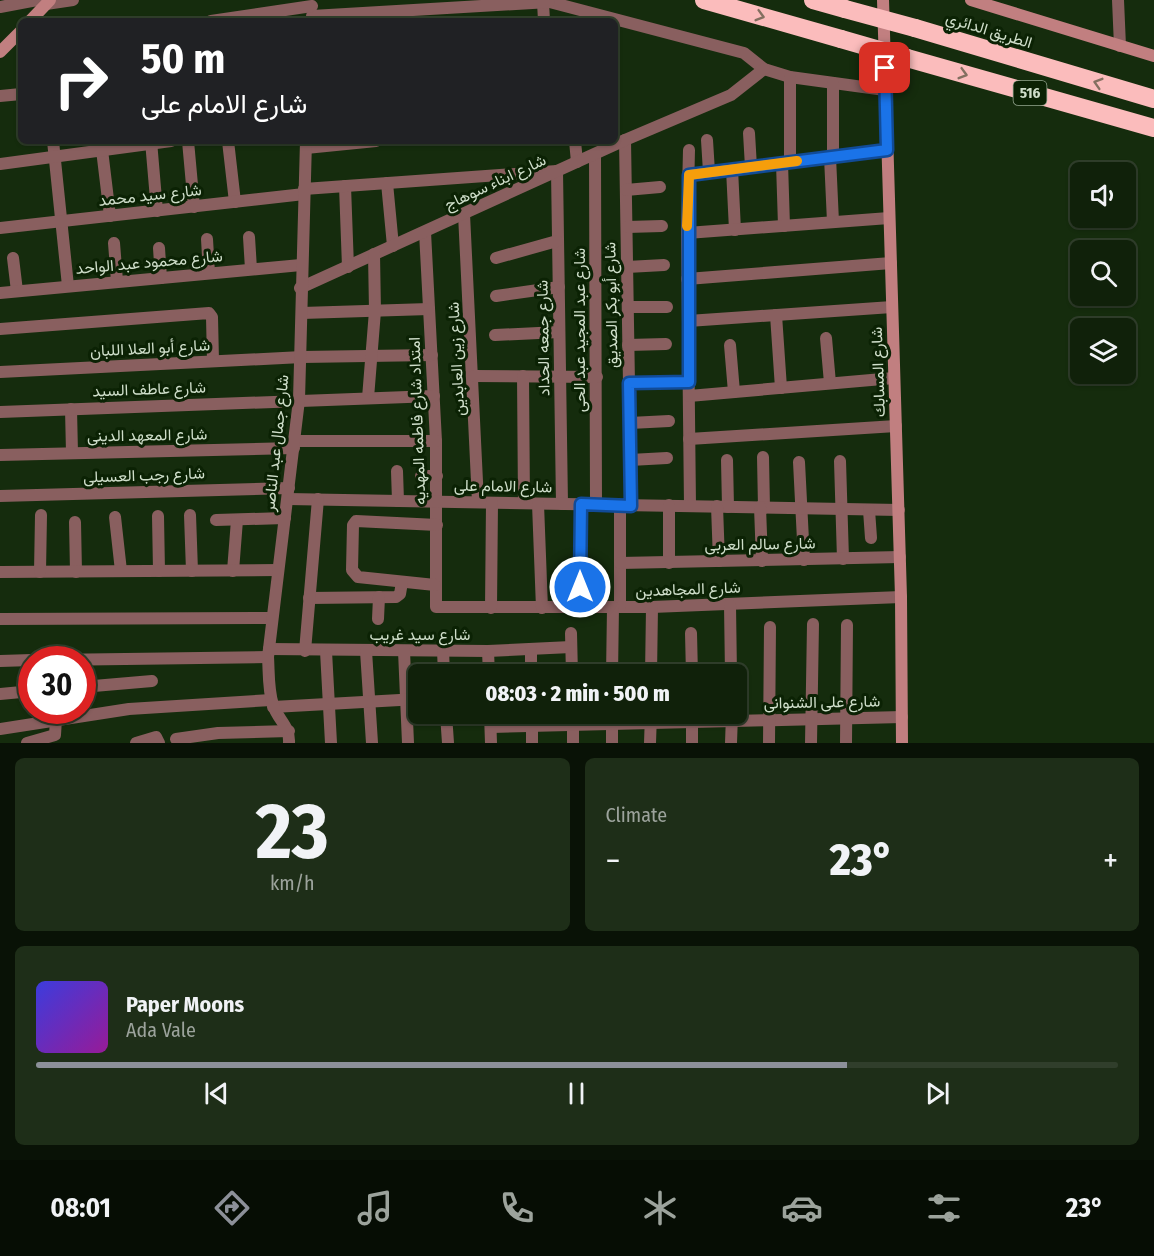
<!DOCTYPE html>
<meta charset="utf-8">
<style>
:root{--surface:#10210a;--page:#1e2e18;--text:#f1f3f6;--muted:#9ca39c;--line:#303e2b;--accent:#8c9099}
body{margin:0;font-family:"Fira Sans Condensed",Vazirmatn,sans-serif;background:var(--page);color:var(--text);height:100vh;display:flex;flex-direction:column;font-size:22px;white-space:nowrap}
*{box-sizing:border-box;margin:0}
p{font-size:20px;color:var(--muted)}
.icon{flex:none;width:33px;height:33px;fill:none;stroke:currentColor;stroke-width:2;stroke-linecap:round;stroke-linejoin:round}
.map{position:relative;height:743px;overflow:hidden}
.side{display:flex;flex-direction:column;gap:15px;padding:15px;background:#091206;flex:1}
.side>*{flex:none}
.hud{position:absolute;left:18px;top:18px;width:600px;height:126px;border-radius:9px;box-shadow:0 2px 4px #0004,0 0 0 2px var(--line);background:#202124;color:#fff;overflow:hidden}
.controls{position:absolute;left:1070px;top:162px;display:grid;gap:12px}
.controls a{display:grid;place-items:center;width:66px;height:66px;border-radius:9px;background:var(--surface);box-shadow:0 2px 4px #0004,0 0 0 2px var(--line);font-size:30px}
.speed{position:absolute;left:18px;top:646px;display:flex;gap:12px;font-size:30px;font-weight:700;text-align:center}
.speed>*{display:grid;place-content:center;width:78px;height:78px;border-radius:50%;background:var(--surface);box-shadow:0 2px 4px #0004,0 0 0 2px var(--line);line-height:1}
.speed .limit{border:9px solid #d22;background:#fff;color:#111}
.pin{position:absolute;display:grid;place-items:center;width:51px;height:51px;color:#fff;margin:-26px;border-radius:12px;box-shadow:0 3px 9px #0006}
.me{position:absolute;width:66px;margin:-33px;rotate:0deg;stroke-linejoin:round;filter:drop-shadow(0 0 4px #0008)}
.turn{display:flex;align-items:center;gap:21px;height:126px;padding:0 24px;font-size:27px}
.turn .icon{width:78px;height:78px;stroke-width:2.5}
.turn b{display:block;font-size:42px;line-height:51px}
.big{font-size:45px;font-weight:800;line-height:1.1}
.side .tile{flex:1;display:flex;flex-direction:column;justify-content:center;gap:9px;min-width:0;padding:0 21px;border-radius:9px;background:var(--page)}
.side .dial{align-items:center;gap:0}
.dial b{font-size:78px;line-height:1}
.song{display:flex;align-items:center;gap:18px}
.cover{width:72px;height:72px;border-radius:9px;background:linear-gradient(135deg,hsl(240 70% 55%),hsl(300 70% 35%))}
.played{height:6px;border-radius:3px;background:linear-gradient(90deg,var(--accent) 75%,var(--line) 75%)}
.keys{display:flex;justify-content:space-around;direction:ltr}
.heat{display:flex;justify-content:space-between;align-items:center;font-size:33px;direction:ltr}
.side .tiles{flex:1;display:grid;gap:15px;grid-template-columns:1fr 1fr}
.tile:last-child{grid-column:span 2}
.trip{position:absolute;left:408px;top:664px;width:339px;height:60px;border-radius:9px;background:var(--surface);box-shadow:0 2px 4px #0004,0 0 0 2px var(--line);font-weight:800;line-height:60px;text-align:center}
.menu{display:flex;height:96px;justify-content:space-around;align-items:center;background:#060d04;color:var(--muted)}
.menu .icon{width:42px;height:42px}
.menu .on{color:var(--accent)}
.menu b{font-size:27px;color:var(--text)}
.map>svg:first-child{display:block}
</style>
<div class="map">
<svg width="1154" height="743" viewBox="0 0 1154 743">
<rect width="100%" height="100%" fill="#152c0d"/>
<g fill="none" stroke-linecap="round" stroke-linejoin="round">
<g stroke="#895f5f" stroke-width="12">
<path d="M542,0L744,53L764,69L790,77L885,90"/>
<path d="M1118,0L1120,46"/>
<path d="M543,2L544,21"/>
<path d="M46,4L73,0"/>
<path d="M0,7L37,0"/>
<path d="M312,16L549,2"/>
<path d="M211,21L312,6"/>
<path d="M790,77V162"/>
<path d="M833,83V156"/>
<path d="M0,96L21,94"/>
<path d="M749,133L751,167"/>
<path d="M625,140L631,506"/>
<path d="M707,140L709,172"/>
<path d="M53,141L68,286"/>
<path d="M151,141L157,211"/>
<path d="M188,141L194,207"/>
<path d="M228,141L235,202"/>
<path d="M575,141L577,162"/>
<path d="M306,148L376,141"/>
<path d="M102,150L110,216"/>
<path d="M689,150L687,233L690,506"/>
<path d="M595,155L596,505"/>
<path d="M830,157L833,222"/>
<path d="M782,163L784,226"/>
<path d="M0,164L171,141"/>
<path d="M732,169L735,230"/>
<path d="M689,175L887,150"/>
<path d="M387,183L393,246"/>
<path d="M345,186L348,267"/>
<path d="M304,189L557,171L562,504"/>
<path d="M626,190L660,187"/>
<path d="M464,214L478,502"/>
<path d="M627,227L662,226"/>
<path d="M0,228L304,194"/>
<path d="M425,232L436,441V607H652L901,597"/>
<path d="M687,233L889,218"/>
<path d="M249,237L251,269"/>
<path d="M207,239L209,273"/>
<path d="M114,243L117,281"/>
<path d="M159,248L161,278"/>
<path d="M13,258L17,291"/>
<path d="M496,258L557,241"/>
<path d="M627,267L664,265"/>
<path d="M687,279L891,263"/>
<path d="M300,288L625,140L731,95L764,69"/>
<path d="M0,293L301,265"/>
<path d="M496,296L559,287"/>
<path d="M628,307H667"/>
<path d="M302,313L429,309"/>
<path d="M776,315L781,388"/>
<path d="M688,321L892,307"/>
<path d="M0,329L209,313L212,317L213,361"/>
<path d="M495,335L559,332"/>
<path d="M826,338L830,383"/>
<path d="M628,345L666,344"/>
<path d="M730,345L734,392"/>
<path d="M0,372L302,357L432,355"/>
<path d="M474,376L597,377"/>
<path d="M523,376L524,503"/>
<path d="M629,383L689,382"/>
<path d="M689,396L894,378"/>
<path d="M368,398L375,311L374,254"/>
<path d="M71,409L72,453"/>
<path d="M0,412L434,396"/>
<path d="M630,423L669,421"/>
<path d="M689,439L896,426"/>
<path d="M295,441H436"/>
<path d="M0,455L294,448"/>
<path d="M763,457L764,508"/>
<path d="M630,460L667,458"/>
<path d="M727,460L728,507"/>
<path d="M840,461L843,559"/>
<path d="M799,462L804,560"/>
<path d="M397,471L398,501"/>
<path d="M421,476H437"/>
<path d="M0,496L289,488"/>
<path d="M288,499L899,510"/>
<path d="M538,504L542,608"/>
<path d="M620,505V607"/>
<path d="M669,505V563"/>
<path d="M717,506L719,561"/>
<path d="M760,507L762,561"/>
<path d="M869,510L871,538"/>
<path d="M190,515L192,571"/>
<path d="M158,516L159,571"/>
<path d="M115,517L121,571"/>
<path d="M216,520L285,518"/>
<path d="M75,522L76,572"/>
<path d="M620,563L900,557"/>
<path d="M233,571L237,520"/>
<path d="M0,572L278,570"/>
<path d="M40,572L41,515"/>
<path d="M435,585L358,577L352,570L353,525L356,521L437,525"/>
<path d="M309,598L396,597L400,594L402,582"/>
<path d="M730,605L731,675"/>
<path d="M580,607L581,504"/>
<path d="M491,608L492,503"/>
<path d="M0,619L272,618"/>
<path d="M378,619L379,597"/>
<path d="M571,633L572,675"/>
<path d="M691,633L692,675"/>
<path d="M269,649L488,651L571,647"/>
<path d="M531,649V675"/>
<path d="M443,650L444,675"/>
<path d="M305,651L318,499"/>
<path d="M326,651L331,743"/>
<path d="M366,651L372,743"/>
<path d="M404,651L408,743"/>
<path d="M488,651L489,675"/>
<path d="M50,660L268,657"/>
<path d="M0,661L32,660"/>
<path d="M612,675L613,607"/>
<path d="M651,675L652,607"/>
<path d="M82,687L152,681"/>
<path d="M0,694L32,691"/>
<path d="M273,707L418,699"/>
<path d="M446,714L448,743"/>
<path d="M490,714L491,743"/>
<path d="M532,714V743"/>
<path d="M573,714V743"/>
<path d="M612,714V743"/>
<path d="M692,714V743"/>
<path d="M491,727L902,717"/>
<path d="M0,729L129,709L271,700"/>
<path d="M176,739L218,733L289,731"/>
<path d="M27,743L55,735L56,719"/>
<path d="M136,743L156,737L159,743"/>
<path d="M289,743C290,726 278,720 273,705C268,690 269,672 268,657L299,400L306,141"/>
<path d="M650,743L651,714"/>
<path d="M731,743L732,715"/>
<path d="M769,743L770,627"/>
<path d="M811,743L813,624"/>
<path d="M846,743L847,625"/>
</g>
<g stroke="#c17f80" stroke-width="12">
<path d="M883,0L901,597L902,743"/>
<path d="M971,0L1154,56"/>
<path d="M30,21L50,0"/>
<path d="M0,52L21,31"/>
</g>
<g stroke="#fbbcbc" stroke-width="18">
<path d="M704,0L841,39"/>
<path d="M813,0L845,9"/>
<path d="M915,28L1154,99"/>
<path d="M907,58L1154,128"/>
</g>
<g stroke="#fbbcbc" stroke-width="18">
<path d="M845,9L915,28"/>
<path d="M841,39L907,58"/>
</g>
</g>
<defs><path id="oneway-chevron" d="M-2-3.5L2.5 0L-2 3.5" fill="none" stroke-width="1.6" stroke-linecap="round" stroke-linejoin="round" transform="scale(1.5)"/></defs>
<g stroke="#836f60">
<use href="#oneway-chevron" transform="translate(760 16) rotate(16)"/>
<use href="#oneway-chevron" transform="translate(963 74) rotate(16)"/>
<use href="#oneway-chevron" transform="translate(1098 83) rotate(-163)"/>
</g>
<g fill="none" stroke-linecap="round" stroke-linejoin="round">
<g stroke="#114b97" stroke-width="15">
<path id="route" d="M580,587L581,504L631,506L629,383L689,382V175L887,150L885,68"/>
</g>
<use href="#route" stroke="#1a73e8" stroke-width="10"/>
<path stroke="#f59e0b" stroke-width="10" d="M687,226L689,175L797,161"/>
</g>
<g text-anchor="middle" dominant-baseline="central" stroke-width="6" stroke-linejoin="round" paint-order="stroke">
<rect fill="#0b2204" stroke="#94a68f" stroke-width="1.5" x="1013.5" y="81" width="33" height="24" rx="4.5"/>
<g font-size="15" font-weight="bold" fill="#cfdeca">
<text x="1030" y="93">516</text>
</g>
<g font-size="16" fill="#cfdeca" stroke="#0b2204">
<text transform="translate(989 30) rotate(17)">الطريق الدائري</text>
<text transform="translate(495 182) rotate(-25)">شارع ابناء سوهاج</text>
<text transform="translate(150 195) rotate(-6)">شارع سيد محمد</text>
<text transform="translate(149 262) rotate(-5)">شارع محمود عبد الواحد</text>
<text transform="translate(611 305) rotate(-91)">شارع أبو بكر الصديق</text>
<text transform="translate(579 330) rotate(-90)">شارع عبد المجيد عبد الحى</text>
<text transform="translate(543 338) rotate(-91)">شارع جمعه الحداد</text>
<text transform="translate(150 348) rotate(-3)">شارع أبو العلا اللبان</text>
<text transform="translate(456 359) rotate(-93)">شارع زين العابدين</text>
<text transform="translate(878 372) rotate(-92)">شارع المسابك</text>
<text transform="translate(149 389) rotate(-2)">شارع عاطف السيد</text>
<text transform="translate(417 421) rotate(-92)">امتداد شارع فاطمه المهديه</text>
<text transform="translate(147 435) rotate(-1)">شارع المعهد الدينى</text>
<text transform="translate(276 443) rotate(-84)">شارع جمال عبد الناصر</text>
<text transform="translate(144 475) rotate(-2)">شارع رجب العسيلى</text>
<text transform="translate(503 486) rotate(1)">شارع الامام على</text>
<text transform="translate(760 544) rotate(-1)">شارع سالم العربى</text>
<text transform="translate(688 589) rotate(-2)">شارع المجاهدين</text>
<text x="420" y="634">شارع سيد غريب</text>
<text transform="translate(822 702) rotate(-1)">شارع على الشنوانى</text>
</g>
</g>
</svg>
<div class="controls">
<a><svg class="icon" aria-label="sound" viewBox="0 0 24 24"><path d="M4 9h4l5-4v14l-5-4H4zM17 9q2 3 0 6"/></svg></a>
<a><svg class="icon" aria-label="search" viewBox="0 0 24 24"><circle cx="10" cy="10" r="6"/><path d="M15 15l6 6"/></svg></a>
<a><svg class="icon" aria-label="layers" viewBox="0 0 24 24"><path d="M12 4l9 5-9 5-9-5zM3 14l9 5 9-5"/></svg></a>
</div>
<div class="speed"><div class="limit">30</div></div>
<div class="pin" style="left:885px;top:68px;background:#d93025"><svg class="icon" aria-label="arrive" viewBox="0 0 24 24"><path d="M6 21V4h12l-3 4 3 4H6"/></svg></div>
<svg class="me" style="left:580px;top:587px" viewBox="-20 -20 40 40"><circle r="17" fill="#1a73e8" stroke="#fff" stroke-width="3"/><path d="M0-11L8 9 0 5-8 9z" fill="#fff"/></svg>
<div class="trip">08:03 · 2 min · 500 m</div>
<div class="hud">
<div class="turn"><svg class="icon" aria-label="right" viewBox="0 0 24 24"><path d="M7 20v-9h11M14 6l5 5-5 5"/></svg><div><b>50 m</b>شارع الامام على</div></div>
</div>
</div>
<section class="side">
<div class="tiles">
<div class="tile dial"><b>23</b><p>km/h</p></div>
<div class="tile"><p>Climate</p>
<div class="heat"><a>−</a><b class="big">23°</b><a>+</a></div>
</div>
<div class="tile">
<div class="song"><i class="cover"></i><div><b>Paper Moons</b><p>Ada Vale</p></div></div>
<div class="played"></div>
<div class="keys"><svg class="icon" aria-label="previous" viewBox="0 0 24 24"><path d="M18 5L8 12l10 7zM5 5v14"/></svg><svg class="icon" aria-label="pause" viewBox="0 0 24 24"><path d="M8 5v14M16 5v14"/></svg><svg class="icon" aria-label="next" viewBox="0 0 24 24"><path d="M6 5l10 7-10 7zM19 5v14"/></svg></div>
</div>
</div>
</section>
<nav class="menu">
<b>08:01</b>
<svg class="icon on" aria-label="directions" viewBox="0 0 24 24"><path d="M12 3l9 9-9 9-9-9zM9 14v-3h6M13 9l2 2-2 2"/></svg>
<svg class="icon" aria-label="music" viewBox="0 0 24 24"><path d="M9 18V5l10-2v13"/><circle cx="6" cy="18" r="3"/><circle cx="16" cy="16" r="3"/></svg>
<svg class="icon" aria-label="phone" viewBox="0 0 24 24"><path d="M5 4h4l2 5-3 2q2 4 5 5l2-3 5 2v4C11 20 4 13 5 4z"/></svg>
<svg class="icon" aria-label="climate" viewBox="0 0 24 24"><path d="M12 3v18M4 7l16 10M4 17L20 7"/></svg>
<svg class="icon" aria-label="car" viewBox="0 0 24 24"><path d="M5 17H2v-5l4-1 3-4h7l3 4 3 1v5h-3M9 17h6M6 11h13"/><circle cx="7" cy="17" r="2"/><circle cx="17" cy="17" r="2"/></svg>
<svg class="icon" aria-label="filters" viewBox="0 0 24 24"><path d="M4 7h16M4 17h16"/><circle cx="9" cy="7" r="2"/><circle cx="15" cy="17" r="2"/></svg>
<b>23°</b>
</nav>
